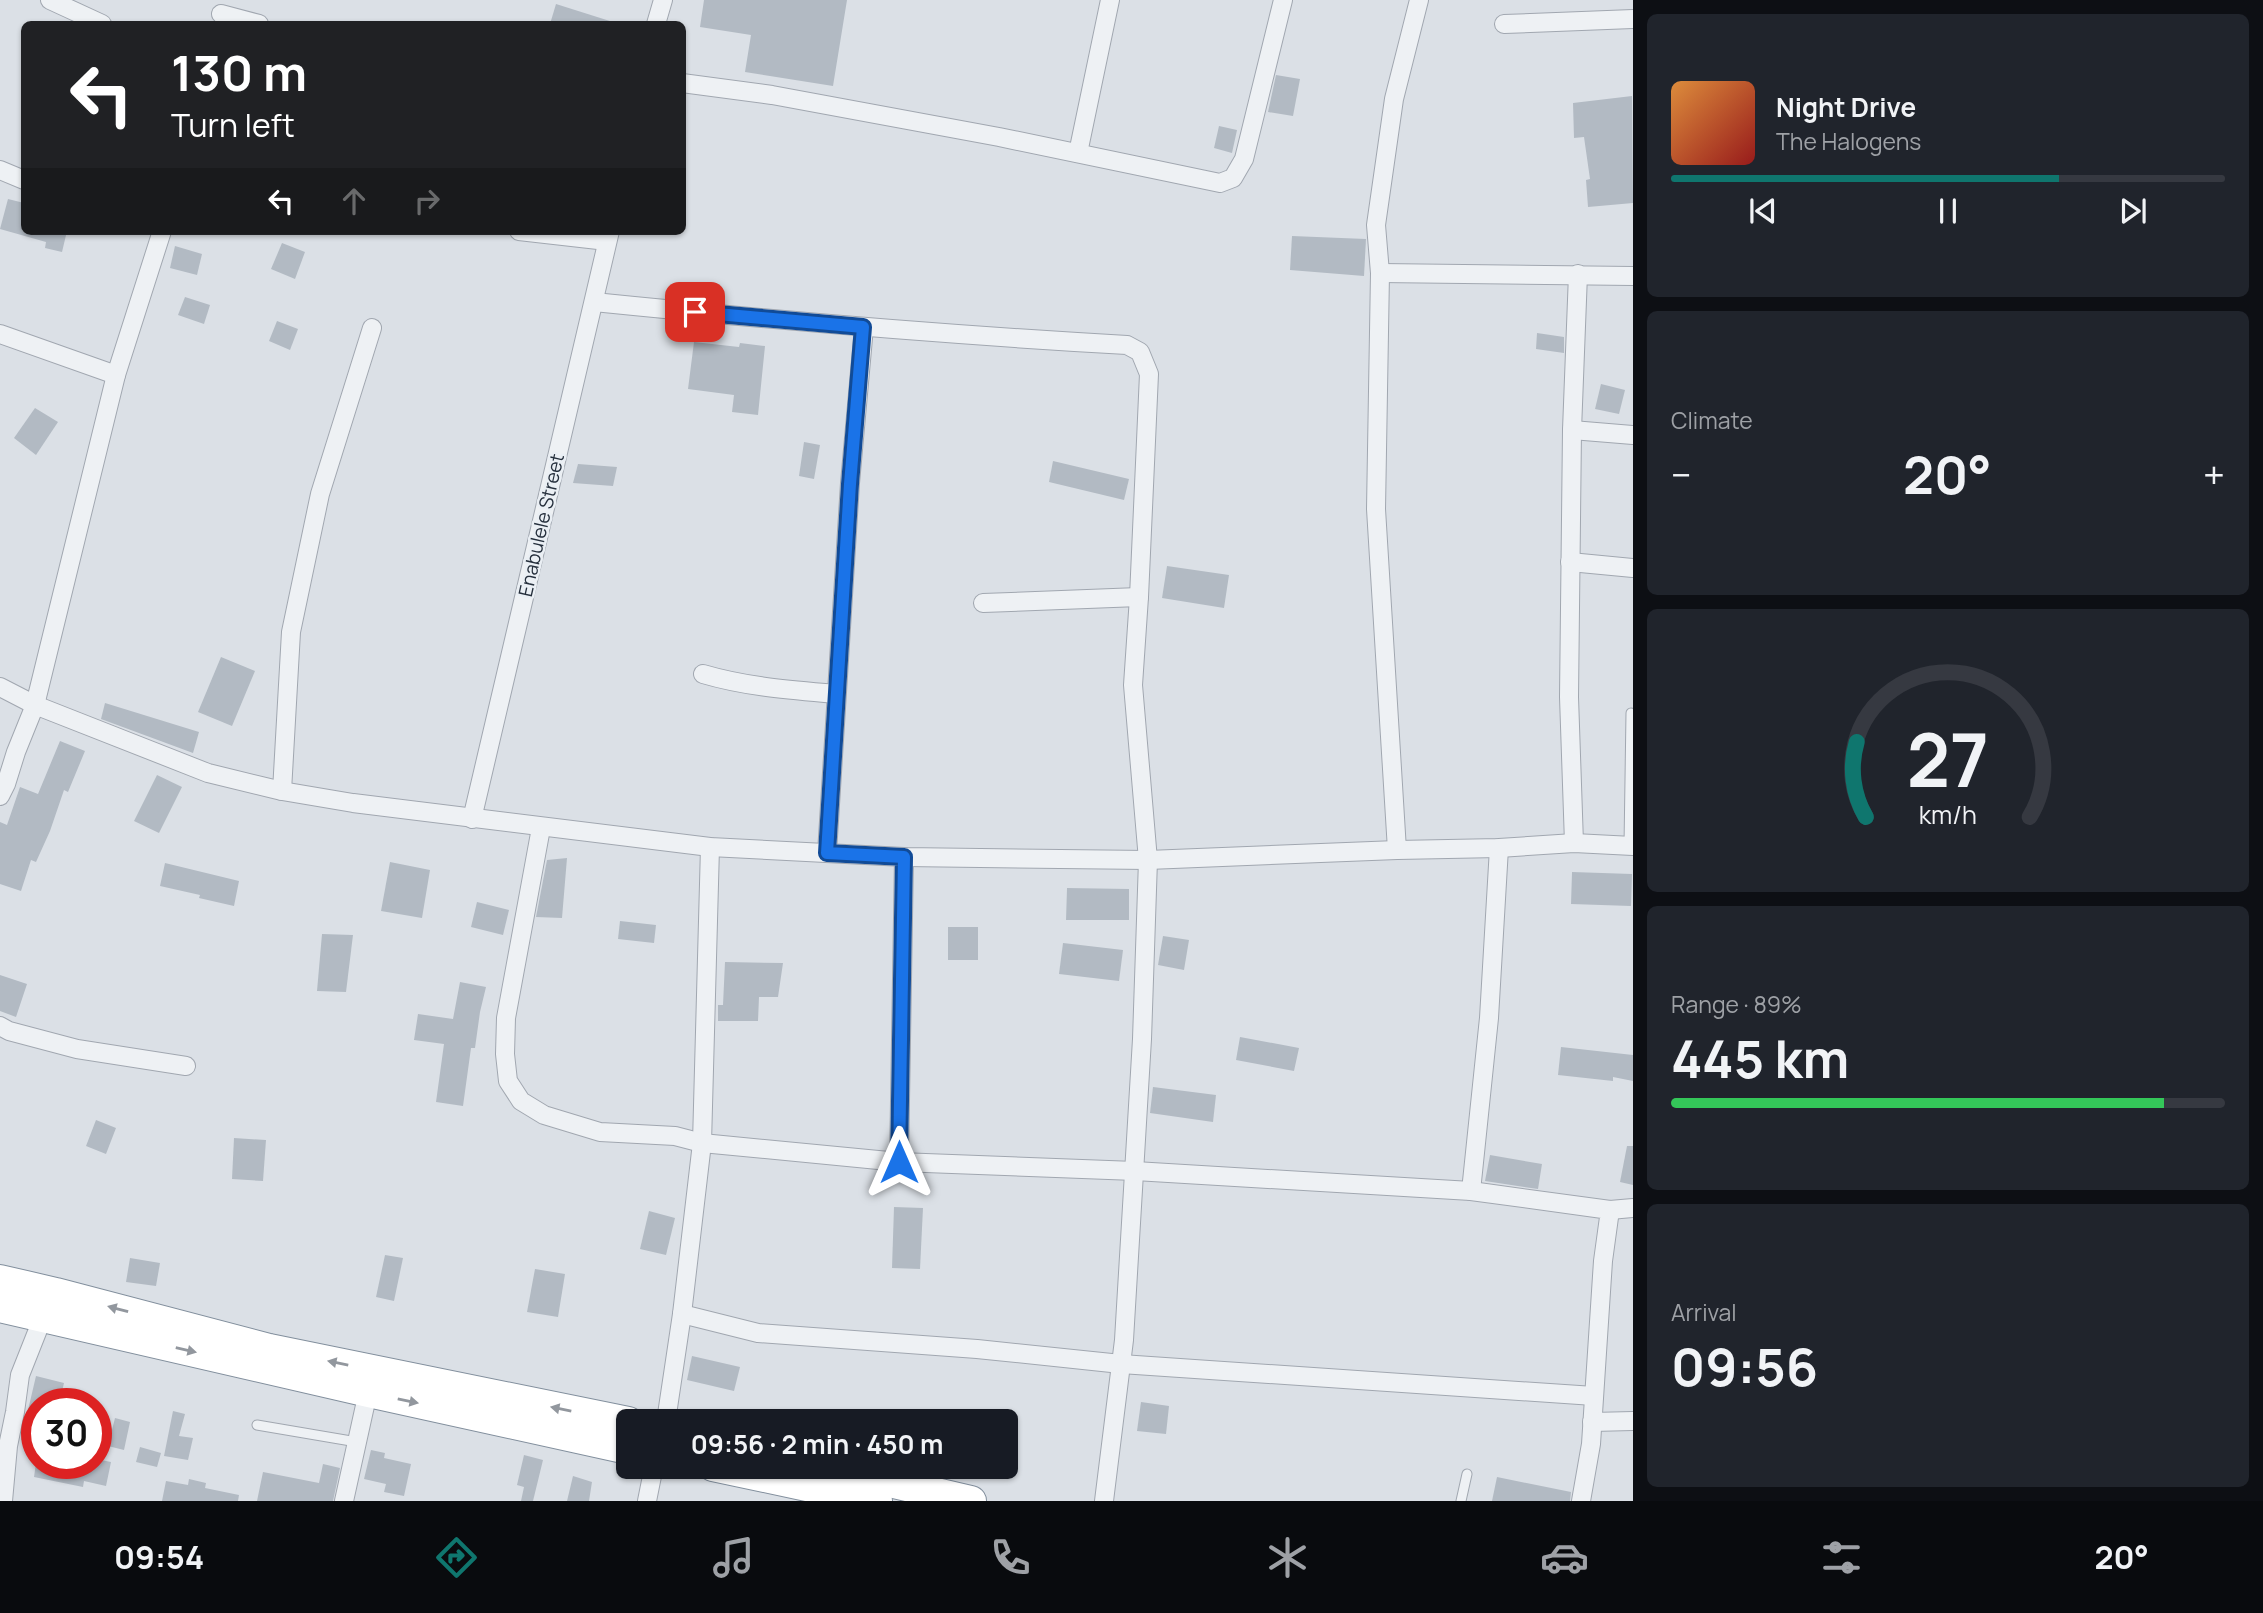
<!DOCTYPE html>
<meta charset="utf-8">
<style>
:root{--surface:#171b24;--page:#20242c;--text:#f1f3f6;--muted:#9ea1a6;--line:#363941;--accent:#0f766e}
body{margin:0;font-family:Manrope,sans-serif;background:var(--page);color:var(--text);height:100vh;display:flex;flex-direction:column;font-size:26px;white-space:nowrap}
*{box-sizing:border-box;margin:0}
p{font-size:23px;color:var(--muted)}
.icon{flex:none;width:38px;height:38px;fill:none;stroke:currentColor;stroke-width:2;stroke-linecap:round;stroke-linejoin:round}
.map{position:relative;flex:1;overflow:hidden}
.panel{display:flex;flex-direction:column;gap:14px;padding:14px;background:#0d0f14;width:630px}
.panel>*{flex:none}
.guide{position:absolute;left:21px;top:21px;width:665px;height:214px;border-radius:10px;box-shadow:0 2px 5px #0004;background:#202124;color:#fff;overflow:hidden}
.speed{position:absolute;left:21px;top:1388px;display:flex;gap:14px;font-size:35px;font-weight:700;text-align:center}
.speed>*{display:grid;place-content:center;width:91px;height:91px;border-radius:50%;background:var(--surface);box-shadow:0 2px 5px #0004;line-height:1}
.speed .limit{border:10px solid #d22;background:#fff;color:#111}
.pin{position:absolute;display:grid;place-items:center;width:60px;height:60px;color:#fff;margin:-30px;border-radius:14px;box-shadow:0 4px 10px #0006}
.me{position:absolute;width:77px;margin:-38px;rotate:0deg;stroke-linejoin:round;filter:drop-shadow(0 0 5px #0008)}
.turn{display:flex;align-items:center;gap:24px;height:147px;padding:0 35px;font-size:32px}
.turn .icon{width:91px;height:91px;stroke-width:2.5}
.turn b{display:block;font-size:49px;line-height:60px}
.lanes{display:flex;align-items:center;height:66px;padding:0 35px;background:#0003;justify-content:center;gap:35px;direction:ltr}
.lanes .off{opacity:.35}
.big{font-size:52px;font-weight:700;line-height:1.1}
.panel .tile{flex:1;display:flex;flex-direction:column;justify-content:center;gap:10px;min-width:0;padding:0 24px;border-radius:10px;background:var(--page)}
.panel .dial{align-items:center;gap:0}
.dial svg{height:182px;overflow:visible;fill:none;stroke:var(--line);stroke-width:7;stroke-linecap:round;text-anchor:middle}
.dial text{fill:var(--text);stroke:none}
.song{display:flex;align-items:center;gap:21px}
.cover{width:84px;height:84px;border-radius:10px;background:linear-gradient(135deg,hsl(30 70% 55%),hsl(0 70% 35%))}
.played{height:7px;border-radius:4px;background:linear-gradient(90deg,var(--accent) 70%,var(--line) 70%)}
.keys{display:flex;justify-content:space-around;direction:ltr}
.heat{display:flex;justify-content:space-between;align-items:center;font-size:38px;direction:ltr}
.charge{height:10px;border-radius:5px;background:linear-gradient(90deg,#34c759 89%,var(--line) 0)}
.trip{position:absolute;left:616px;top:1409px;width:402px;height:70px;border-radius:10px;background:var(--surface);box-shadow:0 2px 5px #0004;font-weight:700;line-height:70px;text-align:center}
.tab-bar{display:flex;height:112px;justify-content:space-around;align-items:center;background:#090b0e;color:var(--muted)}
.tab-bar .icon{width:49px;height:49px}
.tab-bar .selected{color:var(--accent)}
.tab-bar b{font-size:32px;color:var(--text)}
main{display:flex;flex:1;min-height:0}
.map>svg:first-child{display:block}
</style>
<main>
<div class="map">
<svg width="1633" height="1501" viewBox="0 0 1633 1501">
<rect width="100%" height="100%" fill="#dbe0e6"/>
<g fill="#b2bac3">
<path d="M704,0H847L833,86L745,72L751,35L700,27Z"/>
<path d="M556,4L613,22L612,24H550Z"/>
<path d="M1276,75L1300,79L1293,116L1268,112Z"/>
<path d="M1632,96L1633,203L1588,207L1586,180L1590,179L1584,137L1574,138L1573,103Z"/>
<path d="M1219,126L1237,130L1232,153L1214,148Z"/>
<path d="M8,199L24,203V231H67L62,252L45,248L46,242L0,229Z"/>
<path d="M1292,236L1366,239L1364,276L1290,270Z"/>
<path d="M282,243L305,252L295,279L271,269Z"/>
<path d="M175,246L202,254L197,275L170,268Z"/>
<path d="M185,297L210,305L204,324L178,315Z"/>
<path d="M277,321L298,329L290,350L269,341Z"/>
<path d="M1537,333L1564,337V353L1536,349Z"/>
<path d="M694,342L739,347L740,343L765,346L758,415L732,412L734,395L688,389Z"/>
<path d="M1601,384L1625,390L1619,414L1595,409Z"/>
<path d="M35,408L58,422L36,455L14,438Z"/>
<path d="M804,442L820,445L814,479L799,476Z"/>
<path d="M1053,461L1129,479L1124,500L1049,482Z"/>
<path d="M578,464L617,467L613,486L573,483Z"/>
<path d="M1167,566L1229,575L1224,608L1162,598Z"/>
<path d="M221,657L255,671L232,726L198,712Z"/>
<path d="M105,703L199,732L193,753L101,719Z"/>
<path d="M60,741L85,751L68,792L64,790L50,831L36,862L31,860L21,891L0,884V822L7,825L20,787L38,794Z"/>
<path d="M157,775L182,787L159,833L134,821Z"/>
<path d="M567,858L562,918L536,917L547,860Z"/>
<path d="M390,862L430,870L422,918L381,911Z"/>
<path d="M165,863L239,881L234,906L199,898L200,895L160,886Z"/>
<path d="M1572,872L1632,874L1631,906L1571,904Z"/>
<path d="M1067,888L1129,889V920H1066Z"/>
<path d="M477,902L509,910L503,935L471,927Z"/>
<path d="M620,921L656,925L654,943L618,939Z"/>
<rect x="948" y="927" width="30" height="33"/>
<path d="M322,934L353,935L346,992L317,991Z"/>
<path d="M1163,936L1189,940L1184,970L1158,965Z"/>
<path d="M1063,943L1123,950L1119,981L1059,974Z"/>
<path d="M725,962L783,963L778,997H759L758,1021H718V1005H723Z"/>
<path d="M0,975L27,984L16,1017L0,1011Z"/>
<path d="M460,982L486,987L480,1012L475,1048H471L463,1106L436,1102L444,1044L414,1040L418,1014L453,1019Z"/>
<path d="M1240,1037L1299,1048L1294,1071L1236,1060Z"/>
<path d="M1561,1047L1633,1055V1081L1613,1077V1081L1558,1075Z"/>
<path d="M1153,1087L1216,1095L1213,1122L1150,1113Z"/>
<path d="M96,1120L116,1128L106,1154L86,1146Z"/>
<path d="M234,1138L266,1140L263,1181L232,1179Z"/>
<path d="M1627,1146H1633V1185L1620,1182Z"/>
<path d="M1490,1155L1542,1164L1538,1189L1485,1181Z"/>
<path d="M894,1207L923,1208L920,1269L892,1268Z"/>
<path d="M649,1211L675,1218L666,1255L640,1249Z"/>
<path d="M385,1255L403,1258L394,1301L376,1297Z"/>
<path d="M130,1258L160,1263L156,1286L126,1282Z"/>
<path d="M535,1269L565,1274L558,1317L527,1312Z"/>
<path d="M692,1356L740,1367L734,1391L687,1380Z"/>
<path d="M36,1376L64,1383L59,1404H37V1443L21,1440Z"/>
<path d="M1141,1402L1169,1406L1166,1434L1137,1431Z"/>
<path d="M173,1411L185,1414L179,1436L193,1438L188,1460L164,1456Z"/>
<path d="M115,1418L130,1422L124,1450L108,1446Z"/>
<path d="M140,1447L161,1453L157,1467L136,1462Z"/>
<path d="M371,1450L385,1453L384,1458L411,1464L404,1496L384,1492L386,1484L364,1479Z"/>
<path d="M524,1455L543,1460L533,1501H521L524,1487L517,1485Z"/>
<path d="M96,1459L111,1462L106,1486L84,1481L83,1487L34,1477L36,1463H96Z"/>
<path d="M323,1464L340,1468L333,1501H257L263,1472L319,1483Z"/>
<path d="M573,1476L592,1482L589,1501H567Z"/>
<path d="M1497,1477L1571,1492L1570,1501H1492Z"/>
<path d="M189,1479L206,1483L205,1488L239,1495L238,1501H162L166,1481L188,1485Z"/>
</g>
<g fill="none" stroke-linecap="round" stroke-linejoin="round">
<g stroke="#a1a7b0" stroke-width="11">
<g id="service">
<path d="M1629,846L1631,713"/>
<path d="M257,1425L357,1442"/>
<path d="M1461,1501L1467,1474"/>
</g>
</g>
<g stroke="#a1a7b0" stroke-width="20">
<g id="minor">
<path d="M50,0L102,24"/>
<path d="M221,14L259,24"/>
<path d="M656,24L663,0"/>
<path d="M1504,24L1633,19"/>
<path d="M682,83L772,95L999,137L1220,183L1233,178L1244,159L1283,0"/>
<path d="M1078,153L1110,0"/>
<path d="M0,170L24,180"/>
<path d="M519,231L607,241"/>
<path d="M1380,273L1633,276"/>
<path d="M594,302C771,320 949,335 1127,345L1140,352L1149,374L1139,597L1133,685L1148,860L1142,1039L1124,1340L1104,1501"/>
<path d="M0,334L116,375"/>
<path d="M1572,430L1633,435"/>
<path d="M1570,562L1633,568"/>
<path d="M983,603L1139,597"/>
<path d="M703,674C747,687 791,690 836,694"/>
<path d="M0,687L35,705L208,773L282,791L353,803L710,847L904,857L1148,860L1397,850L1499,848L1574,843L1633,846"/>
<path d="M282,791L291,632L320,494L372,328"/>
<path d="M0,796L6,784L16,752L35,705L116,375L162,231"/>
<path d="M472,819L610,231"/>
<path d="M541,828L506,1018L505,1054L508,1081L521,1101L544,1115L600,1132L675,1136L702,1143L899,1162L904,857"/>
<path d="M1574,843L1569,697L1572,430L1578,274"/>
<path d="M1397,850L1376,509L1380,273L1376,225L1394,99L1419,0"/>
<path d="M827,853L850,483L864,327"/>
<path d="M0,1026L9,1031L77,1049L186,1066"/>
<path d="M899,1162L1135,1171L1471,1191L1610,1210L1603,1261L1591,1444L1581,1501"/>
<path d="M1471,1191L1489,1018L1499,848"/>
<path d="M1610,1210L1633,1208"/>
<path d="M682,1314L758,1333L977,1349L1121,1364L1594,1396"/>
<path d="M666,1421L682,1314L702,1143L710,847"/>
<path d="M1592,1422L1633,1421"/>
<path d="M3,1501L8,1446L15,1412L20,1375L43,1317"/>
<path d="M344,1501L368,1392"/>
<path d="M647,1501L654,1466"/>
</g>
</g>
<g stroke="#828f9d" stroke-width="32">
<g id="trunk">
<path d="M0,1280L56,1293L269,1349L628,1422"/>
<path d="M0,1307L368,1392L628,1449"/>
<path d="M713,1466L877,1501"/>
<path d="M821,1466L971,1501"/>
</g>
</g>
<use href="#service" stroke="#eef1f4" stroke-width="9"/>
<use href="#minor" stroke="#eef1f4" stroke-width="18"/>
<use href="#trunk" stroke="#fff" stroke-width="30"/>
</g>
<defs><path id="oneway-solid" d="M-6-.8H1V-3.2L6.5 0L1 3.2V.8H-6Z" transform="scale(1.75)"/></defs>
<g fill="#92979e">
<use href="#oneway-solid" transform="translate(118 1309) rotate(-165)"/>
<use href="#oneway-solid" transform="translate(186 1350) rotate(13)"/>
<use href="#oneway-solid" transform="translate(338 1363) rotate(-168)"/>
<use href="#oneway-solid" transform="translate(408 1401) rotate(12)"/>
<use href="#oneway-solid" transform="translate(561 1409) rotate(-169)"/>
</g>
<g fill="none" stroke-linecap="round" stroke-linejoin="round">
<g stroke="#114b97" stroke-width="18">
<path id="route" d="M695,312L863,327L850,484L827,853L904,857L899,1162"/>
</g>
<use href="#route" stroke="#1a73e8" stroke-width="12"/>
</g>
<g text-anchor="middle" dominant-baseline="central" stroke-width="5" stroke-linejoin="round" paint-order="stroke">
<g font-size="19" fill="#252f3c" stroke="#eaeff4">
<text transform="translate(541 525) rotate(-77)">Enabulele Street</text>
</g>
</g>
</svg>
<div class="speed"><div class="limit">30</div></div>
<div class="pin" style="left:695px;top:312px;background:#d93025"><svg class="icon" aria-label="arrive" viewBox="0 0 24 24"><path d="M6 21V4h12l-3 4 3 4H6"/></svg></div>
<svg class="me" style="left:899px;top:1162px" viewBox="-20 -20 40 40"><path d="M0-17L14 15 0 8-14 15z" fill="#1a73e8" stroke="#fff" stroke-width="4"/></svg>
<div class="trip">09:56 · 2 min · 450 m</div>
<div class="guide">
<div class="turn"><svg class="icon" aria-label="left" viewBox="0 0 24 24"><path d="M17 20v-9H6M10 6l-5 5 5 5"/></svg><div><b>130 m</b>Turn left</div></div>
<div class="lanes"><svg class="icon" aria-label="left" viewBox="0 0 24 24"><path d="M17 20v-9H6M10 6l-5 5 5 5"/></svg><svg class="icon off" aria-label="ahead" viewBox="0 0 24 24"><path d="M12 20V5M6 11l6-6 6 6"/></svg><svg class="icon off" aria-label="right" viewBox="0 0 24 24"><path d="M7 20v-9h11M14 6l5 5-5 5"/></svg></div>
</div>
</div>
<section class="panel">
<div class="tile">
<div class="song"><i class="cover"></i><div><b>Night Drive</b><p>The Halogens</p></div></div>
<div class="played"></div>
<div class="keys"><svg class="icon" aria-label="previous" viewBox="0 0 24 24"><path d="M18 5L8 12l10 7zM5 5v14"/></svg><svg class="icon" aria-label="pause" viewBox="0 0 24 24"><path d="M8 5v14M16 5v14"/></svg><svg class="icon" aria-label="next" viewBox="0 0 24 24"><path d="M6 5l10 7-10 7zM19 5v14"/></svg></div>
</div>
<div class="tile"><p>Climate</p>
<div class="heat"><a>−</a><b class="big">20°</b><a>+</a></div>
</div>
<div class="tile dial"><svg viewBox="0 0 100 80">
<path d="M14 69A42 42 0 1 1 86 69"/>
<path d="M14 69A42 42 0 0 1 10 36" stroke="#0f766e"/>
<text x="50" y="56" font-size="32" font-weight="700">27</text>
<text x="50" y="72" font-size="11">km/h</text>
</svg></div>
<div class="tile"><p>Range · 89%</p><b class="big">445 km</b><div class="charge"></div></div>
<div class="tile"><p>Arrival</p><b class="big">09:56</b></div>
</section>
</main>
<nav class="tab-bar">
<b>09:54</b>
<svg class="icon selected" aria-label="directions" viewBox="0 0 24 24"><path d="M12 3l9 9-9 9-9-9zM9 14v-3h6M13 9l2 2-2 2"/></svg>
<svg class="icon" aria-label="music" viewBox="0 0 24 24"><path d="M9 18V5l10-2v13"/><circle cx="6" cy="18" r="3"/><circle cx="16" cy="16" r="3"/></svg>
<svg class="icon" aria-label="phone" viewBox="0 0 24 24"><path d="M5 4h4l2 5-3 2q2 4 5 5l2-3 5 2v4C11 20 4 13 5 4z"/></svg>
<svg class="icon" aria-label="climate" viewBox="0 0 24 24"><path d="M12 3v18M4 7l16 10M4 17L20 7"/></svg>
<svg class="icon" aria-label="car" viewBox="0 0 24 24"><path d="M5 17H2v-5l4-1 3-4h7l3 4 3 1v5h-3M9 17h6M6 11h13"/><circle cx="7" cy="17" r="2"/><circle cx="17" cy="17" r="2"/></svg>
<svg class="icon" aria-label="filters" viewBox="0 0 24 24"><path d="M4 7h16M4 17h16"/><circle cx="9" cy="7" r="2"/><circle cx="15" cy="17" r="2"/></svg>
<b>20°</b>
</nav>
